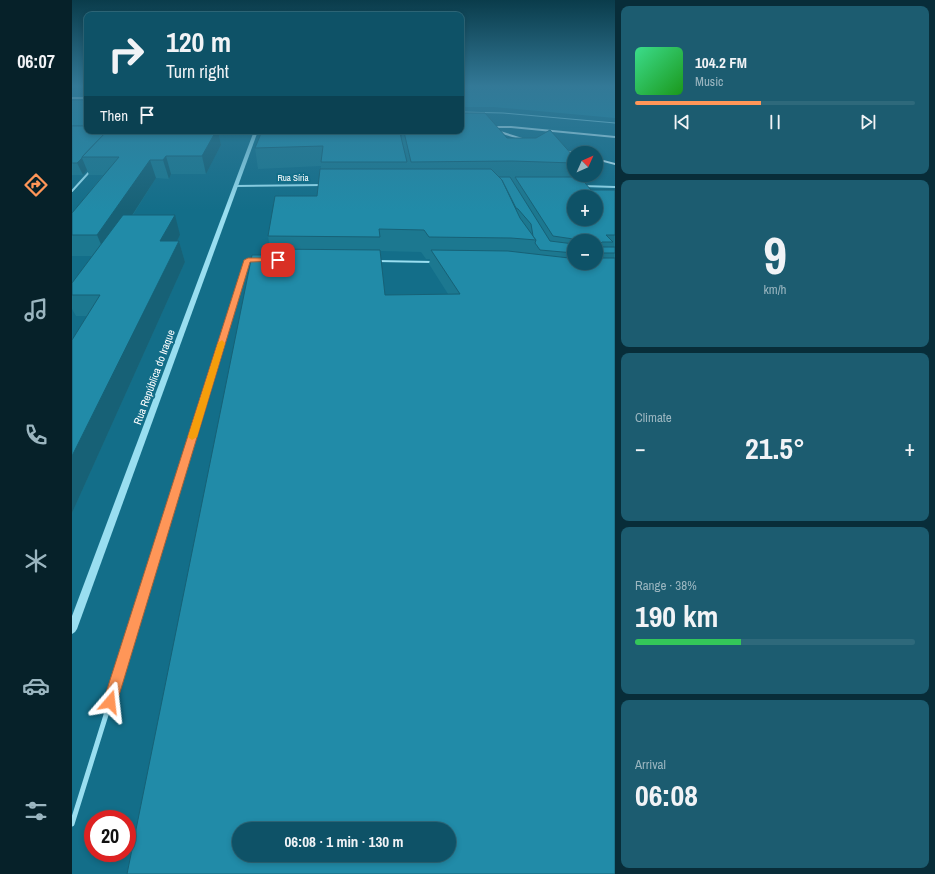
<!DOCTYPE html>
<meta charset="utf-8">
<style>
:root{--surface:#0e5267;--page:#1c5c70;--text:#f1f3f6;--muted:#9bb6c0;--line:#2e697b;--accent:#ff9658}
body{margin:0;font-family:"Archivo Narrow",sans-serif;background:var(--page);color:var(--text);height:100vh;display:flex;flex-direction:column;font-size:15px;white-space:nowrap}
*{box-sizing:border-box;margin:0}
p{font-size:13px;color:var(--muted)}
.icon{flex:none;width:22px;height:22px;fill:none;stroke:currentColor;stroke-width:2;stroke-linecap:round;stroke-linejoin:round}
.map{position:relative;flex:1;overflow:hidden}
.drawer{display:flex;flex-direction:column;gap:6px;padding:6px;background:#082d39;width:320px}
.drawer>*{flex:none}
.banner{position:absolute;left:12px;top:12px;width:380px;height:122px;border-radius:8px;box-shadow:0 2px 6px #0003,0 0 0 1px var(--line);background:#0e5267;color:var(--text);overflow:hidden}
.needle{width:26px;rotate:45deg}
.tools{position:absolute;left:495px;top:146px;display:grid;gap:8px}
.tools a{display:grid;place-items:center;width:36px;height:36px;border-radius:50%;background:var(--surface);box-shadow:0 2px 6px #0003,0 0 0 1px var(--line);font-size:20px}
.speed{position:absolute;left:12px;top:810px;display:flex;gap:8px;font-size:20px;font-weight:700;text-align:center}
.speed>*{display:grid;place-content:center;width:52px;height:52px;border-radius:50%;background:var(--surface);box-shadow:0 2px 6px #0003,0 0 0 1px var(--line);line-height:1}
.speed .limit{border:6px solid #d22;background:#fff;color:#111}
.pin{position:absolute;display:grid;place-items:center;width:34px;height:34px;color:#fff;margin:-17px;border-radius:8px;box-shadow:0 2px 6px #0006}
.me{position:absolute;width:44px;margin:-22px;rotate:17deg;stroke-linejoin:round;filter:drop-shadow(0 0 3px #0008)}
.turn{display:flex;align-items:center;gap:14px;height:84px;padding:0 16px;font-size:18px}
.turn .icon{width:52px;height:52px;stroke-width:2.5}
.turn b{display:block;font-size:28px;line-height:34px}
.then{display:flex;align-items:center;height:38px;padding:0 16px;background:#0003;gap:8px;font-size:15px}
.big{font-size:30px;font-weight:700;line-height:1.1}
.drawer .tile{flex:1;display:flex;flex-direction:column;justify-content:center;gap:6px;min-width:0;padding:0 14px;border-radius:8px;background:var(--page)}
.drawer .dial{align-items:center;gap:0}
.dial b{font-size:52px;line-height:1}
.song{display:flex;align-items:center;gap:12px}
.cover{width:48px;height:48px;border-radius:6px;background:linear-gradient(135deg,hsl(150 70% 55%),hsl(120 70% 35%))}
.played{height:4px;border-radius:2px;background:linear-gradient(90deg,var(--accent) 45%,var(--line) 45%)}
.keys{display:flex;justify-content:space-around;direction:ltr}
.heat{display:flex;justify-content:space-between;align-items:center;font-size:22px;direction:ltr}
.charge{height:6px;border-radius:3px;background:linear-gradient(90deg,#34c759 38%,var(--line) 0)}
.trip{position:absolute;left:160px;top:822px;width:224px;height:40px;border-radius:20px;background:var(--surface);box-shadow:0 2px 6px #0003,0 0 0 1px var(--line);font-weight:700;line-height:40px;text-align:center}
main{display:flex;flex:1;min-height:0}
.menu{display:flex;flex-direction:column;width:72px;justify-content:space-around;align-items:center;background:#062129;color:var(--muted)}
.menu .icon{width:28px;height:28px}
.menu .active{color:var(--accent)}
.menu b{font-size:18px;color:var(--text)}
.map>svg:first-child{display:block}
</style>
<main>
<nav class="menu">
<b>06:07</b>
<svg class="icon active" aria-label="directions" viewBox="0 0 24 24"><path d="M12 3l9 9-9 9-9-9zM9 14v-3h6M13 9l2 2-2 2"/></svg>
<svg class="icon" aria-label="music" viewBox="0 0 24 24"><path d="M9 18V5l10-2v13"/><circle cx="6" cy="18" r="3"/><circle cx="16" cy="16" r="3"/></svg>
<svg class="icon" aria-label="phone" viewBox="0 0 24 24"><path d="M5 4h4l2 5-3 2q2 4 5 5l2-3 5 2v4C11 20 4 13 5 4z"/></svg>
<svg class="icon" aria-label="climate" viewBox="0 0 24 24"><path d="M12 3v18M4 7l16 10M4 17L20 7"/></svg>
<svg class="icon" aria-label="car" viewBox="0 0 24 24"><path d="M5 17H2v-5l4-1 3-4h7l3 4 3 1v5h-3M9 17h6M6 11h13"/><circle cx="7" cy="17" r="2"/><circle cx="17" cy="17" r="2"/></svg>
<svg class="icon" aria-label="filters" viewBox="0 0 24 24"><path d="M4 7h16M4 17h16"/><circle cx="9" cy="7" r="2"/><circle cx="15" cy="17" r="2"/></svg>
</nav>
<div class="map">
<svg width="543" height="874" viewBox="0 0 543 874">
<rect width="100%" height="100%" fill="#136e89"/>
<g fill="#1b86a3">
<path d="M389,87H543V118L422,107H389Z"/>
<rect x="0" y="101" width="15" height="24"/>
</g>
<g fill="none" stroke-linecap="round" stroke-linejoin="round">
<path stroke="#99def0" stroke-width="1" d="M389,112L431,113L543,123"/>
<g stroke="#99def0" stroke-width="2">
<path d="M305,261L360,262"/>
<path d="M169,281L175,260H182"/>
</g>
<path stroke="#99def0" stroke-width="2.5" d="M137,382L169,280"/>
<path stroke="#99def0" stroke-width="3" d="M98,509L138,381"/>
<path stroke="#99def0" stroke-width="4" d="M48,671L98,508"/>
<path stroke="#99def0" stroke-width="5" d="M0,824L48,670"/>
<g stroke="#99def0" stroke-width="2">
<path d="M163,186L251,185"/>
<path d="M512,186L543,187"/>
<path d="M0,191L20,169"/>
</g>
<path fill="#99def0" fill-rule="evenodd" d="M182,131H186L5,629L3,632L0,634V616Z"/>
<g fill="#c7effb" fill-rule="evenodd">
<path d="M413,126H439L543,136V138L439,128H414Z"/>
<path d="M420,129H422L460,141L457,142L420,131Z"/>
<path d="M487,148L504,153L502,154L487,150Z"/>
<path d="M524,158L543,163V165L524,160Z"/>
</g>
<rect fill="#f0fbff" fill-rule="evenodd" x="0" y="97" width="15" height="2"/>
</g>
<g fill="#1c7890" fill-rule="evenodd">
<path d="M0,126L15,131H29V132L146,131L149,145L134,174H99L97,179L84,178L61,215L108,235L105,241H107L113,262L0,513V340L15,316H4L0,309V283L20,256H0V213L31,175H17L15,170L11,175H0Z"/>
<path d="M190,131H389L435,138L502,157V175H503L502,177L519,190H543V874L195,255L198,249L196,236L245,196L249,166L186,169L183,148ZM502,241H524V263H502ZM308,251L349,252L354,259H358L357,264L376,294L313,295Z"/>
</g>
<g fill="#176176">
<path d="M144,131H146L149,145L134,174L130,156Z"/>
<path d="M330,131L328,151V133Z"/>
<path d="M94,156L99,174L97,179L91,160Z"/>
<path d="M10,158L15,170L11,175L5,163Z"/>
<path d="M78,160L84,178L34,256L25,235Z"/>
<path d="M103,215L108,235L95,262L88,241Z"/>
<path d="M107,241L113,262L0,513V456Z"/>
</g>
<g fill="#218ba8" stroke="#176176" fill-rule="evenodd">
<path d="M389,113H413L435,138H464L478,130L502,157V163L440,161L339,162L332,132L330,131H389Z"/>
<path d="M0,126H15V131H22L21,132L35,131L10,157V158L5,163H0Z"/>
<path d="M35,131H144L130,156H94L91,160H78L25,235H0V213L47,157H10Z"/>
<path d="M190,131H329L328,133L335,162H249L251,146L183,148Z"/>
<path d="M248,169H419L430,180L448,218L464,240L439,238L357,237L352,230L307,229L308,237L196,236L203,196H245Z"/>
<path d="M427,177H438L478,241L502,244V253L468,250L463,243L464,240L461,236L459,224L446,209L444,208L430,180Z"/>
<path d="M443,177H508L519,190H543V235H534L541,242H530L528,244L530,247H543V253H524V241H509L508,240L481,236ZM502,197H524V219H502Z"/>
<path d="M51,215H103L88,241H107L0,456V340L28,295H0V283Z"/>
<path d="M196,249L308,250L313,295L388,294L359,250L436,251L497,258H502V263H524V258H543V874H55L180,255H195ZM167,829H377V855H167Z"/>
</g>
<linearGradient id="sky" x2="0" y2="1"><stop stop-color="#0a3c4b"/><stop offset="0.41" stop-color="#337997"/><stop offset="1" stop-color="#337997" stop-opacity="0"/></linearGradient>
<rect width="543" height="210" fill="url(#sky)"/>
<path fill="#ff9658" stroke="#a66239" d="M206,258L208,259V261L178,262L45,702L43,707L38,709L33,707L31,702L172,260L176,258Z"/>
<path fill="#f59e0b" d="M150,340L153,343L125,437L120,440L116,437L146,343Z"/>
<g text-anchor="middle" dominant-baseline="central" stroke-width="4" stroke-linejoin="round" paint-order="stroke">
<g font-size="9" fill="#fff" stroke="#136e89">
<text x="221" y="178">Rua Síria</text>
</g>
<g font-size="11" fill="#fff" stroke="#136e89">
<text transform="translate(82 377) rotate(-70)">Rua República do Iraque</text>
</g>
</g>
</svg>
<div class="tools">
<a><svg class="needle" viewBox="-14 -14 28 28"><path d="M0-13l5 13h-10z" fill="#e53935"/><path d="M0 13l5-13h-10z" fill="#9bb6c0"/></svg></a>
<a>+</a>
<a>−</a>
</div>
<div class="speed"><div class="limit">20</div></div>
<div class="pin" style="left:206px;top:260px;background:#d93025"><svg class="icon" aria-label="arrive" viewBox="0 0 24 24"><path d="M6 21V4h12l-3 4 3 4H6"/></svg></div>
<svg class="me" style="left:38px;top:702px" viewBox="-20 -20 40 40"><path d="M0-17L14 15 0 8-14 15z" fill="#ff9658" stroke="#fff" stroke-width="4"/></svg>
<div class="trip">06:08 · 1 min · 130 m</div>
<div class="banner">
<div class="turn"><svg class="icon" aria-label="right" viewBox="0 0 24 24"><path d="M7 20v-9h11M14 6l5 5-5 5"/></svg><div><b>120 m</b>Turn right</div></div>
<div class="then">Then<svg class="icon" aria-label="arrive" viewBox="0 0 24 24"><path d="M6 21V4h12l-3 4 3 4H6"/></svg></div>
</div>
</div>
<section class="drawer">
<div class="tile">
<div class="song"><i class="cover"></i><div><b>104.2 FM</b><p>Music</p></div></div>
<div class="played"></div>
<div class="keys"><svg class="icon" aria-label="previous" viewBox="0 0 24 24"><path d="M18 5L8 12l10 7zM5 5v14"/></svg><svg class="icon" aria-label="pause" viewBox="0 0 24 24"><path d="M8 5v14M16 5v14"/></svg><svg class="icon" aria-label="next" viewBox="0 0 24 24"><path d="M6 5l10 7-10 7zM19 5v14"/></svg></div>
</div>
<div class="tile dial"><b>9</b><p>km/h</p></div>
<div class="tile"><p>Climate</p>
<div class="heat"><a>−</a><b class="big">21.5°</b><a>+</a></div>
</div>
<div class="tile"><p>Range · 38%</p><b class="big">190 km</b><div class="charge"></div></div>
<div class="tile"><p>Arrival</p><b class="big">06:08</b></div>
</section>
</main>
